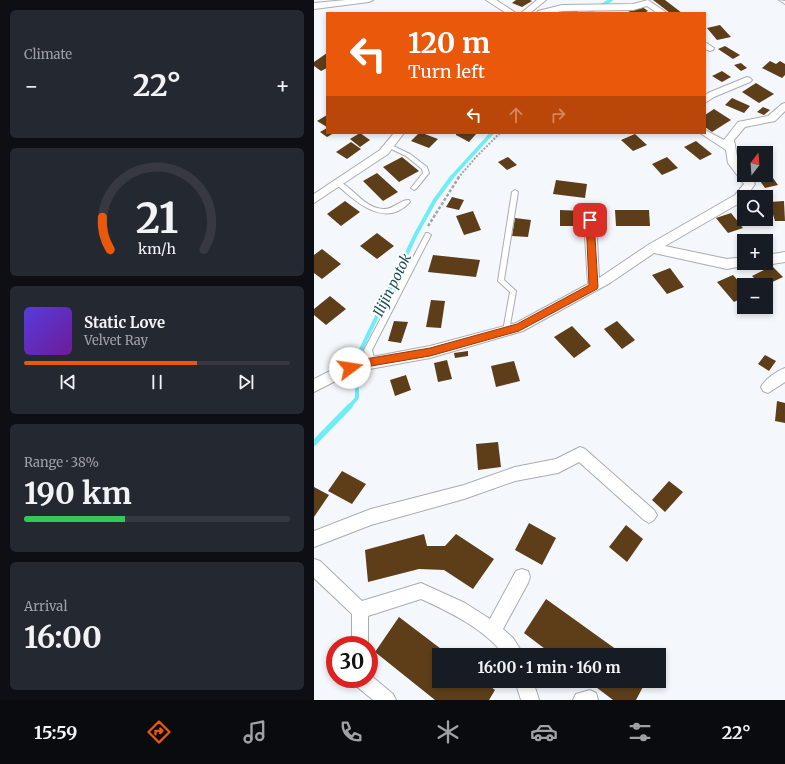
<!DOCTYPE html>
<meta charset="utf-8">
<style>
:root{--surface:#171b24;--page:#242831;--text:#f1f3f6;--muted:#9ea1a6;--line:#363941;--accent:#ea580c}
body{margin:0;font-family:Merriweather,serif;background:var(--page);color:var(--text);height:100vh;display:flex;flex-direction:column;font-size:15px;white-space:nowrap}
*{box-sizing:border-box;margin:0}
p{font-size:13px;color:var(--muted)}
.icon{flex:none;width:22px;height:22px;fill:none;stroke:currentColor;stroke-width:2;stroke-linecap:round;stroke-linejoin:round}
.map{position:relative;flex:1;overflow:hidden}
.details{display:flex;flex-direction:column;gap:10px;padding:10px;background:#0d0f14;width:314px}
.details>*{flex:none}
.top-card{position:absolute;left:12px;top:12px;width:380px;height:122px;border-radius:0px;box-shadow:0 2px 6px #0003;background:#ea580c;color:#fff;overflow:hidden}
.needle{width:26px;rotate:17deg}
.controls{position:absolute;left:423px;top:146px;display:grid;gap:8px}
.controls a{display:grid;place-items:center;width:36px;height:36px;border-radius:0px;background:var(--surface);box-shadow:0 2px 6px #0003;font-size:20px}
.speed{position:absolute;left:12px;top:636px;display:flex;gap:8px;font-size:20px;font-weight:700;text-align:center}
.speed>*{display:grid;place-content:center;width:52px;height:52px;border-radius:50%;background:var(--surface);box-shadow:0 2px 6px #0003;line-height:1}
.speed .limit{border:6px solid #d22;background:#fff;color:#111}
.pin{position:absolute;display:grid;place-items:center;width:34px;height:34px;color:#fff;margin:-17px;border-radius:8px;box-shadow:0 2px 6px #0006}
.me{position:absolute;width:44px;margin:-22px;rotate:76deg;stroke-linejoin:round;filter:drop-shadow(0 0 3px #0008)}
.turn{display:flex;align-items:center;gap:14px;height:84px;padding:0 16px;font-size:18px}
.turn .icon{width:52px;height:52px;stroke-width:2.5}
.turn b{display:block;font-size:28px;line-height:34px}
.lanes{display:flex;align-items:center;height:38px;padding:0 16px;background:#0003;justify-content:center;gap:20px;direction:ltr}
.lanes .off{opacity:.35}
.big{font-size:30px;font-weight:700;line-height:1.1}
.details .widget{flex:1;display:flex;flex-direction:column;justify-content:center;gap:6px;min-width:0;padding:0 14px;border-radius:6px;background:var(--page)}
.details .dial{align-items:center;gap:0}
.dial svg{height:104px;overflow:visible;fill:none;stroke:var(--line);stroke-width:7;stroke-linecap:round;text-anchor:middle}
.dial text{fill:var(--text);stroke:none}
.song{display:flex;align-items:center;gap:12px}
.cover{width:48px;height:48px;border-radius:6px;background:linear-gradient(135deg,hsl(250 70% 55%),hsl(280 70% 35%))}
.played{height:4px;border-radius:2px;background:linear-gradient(90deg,var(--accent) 65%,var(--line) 65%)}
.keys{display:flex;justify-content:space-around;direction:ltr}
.heat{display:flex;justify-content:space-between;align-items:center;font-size:22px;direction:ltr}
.charge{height:6px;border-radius:3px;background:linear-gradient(90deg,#34c759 38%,var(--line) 0)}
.trip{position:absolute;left:118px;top:648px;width:234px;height:40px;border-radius:0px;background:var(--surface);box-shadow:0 2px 6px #0003;font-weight:700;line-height:40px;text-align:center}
.tab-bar{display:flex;height:64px;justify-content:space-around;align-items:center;background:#090b0e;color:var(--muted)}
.tab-bar .icon{width:28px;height:28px}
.tab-bar .on{color:var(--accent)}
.tab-bar b{font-size:18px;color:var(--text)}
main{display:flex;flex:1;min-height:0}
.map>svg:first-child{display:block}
</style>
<main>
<section class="details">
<div class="widget"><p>Climate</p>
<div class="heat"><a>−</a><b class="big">22°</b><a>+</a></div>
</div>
<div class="widget dial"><svg viewBox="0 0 100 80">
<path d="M14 69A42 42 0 1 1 86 69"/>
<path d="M14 69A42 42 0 0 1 8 44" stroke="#ea580c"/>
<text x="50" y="56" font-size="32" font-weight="700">21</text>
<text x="50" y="72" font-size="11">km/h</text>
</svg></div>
<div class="widget">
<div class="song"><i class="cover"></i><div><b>Static Love</b><p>Velvet Ray</p></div></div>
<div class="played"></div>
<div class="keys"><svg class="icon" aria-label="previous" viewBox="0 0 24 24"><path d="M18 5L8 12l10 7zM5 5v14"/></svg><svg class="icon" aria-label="pause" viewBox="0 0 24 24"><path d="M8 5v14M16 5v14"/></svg><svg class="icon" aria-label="next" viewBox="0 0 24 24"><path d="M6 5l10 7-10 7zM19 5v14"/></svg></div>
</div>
<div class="widget"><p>Range · 38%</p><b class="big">190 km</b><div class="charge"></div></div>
<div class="widget"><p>Arrival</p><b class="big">16:00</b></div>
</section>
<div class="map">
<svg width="471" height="700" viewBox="0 0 471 700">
<rect width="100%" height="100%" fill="#f4f8fd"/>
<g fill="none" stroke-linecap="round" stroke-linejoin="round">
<g stroke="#70ecf7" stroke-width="3.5">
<path d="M274,13L297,0"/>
<path d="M137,178L178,133"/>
</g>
<path stroke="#70ecf7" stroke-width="4" d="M35,407L43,398V358L102,234L121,200L138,177"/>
<path stroke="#70ecf7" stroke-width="5.5" d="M0,443L36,406"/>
</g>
<g fill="#5d3e19">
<path d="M202,0H216L218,1L208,7L198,3Z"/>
<path d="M339,0H351L368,13H356Z"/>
<path d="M327,6L334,11L330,13H312Z"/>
<path d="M265,9L263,13H240L241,11Z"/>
<path d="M406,25L417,37L403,40L393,28Z"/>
<path d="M411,46L426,55L419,59L404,49Z"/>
<path d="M13,53V68L7,71L0,66V62Z"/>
<path d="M456,61L462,64L466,61L471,64V75L468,78L448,68Z"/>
<path d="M427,63L433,68L427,71L420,65Z"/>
<path d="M408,71L417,77L408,82L398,76Z"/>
<path d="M442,83L460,94L445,103L428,92Z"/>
<path d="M418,98L436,106L430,113L411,105Z"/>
<path d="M449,107L456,110L450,115L443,112Z"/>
<path d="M400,109L417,120L398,132L391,127V115Z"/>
<path d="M13,115V127L3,121Z"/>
<path d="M13,128V133H20L13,137L6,132Z"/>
<path d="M46,133L56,140L46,147L36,139Z"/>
<path d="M105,133H108L124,139L115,148L97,141Z"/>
<path d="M142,133H163L155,142L142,135Z"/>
<path d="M321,134L333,145L319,151L307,140Z"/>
<path d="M382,141L398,154L386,160L370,147Z"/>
<path d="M37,142L47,149L33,159L22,152Z"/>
<path d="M88,157L105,171L85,182L69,167Z"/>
<path d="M194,157L203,165L193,170L184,162Z"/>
<path d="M353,157L364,168L348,175L338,164Z"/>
<path d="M63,173L84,192L69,201L49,181Z"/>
<path d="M459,178L464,185L451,188L446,181Z"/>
<path d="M242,180L273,184L271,198L239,194Z"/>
<path d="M138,197L150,200L145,210L132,207Z"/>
<path d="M31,201L46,212L27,226L13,214Z"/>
<path d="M470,201L471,221H461L455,202Z"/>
<path d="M246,210L270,211L271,226H246Z"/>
<path d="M301,210H335L336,226H302Z"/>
<path d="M159,211L167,230L150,235L142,216Z"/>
<path d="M417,213L429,228L414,233L402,218Z"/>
<path d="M201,218L217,220L214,237L198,236Z"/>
<path d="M63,233L80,246L63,259L46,246Z"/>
<path d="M8,249L27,264L8,279L0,273V255Z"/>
<path d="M119,255L166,260L162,277L114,272Z"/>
<path d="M458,266L469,277L452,285H447L438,276Z"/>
<path d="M356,268L370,287L353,294L338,275Z"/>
<path d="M419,275L430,287V297L420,302L403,282Z"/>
<path d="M16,296L32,309L12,325L0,315V309Z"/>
<path d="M117,300L131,301L127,328L112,327Z"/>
<path d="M80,321L94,322L87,343L74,341Z"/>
<path d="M303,321L321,340L308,349L290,329Z"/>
<path d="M258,326L277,346L260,358L240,337Z"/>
<path d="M154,351V356L141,358L140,353Z"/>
<path d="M451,355L462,361L455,371L444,364Z"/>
<path d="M133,360L138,379L124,382L120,363Z"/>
<path d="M200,361L206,381L182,387L177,366Z"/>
<path d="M92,375L97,390L81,396L76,380Z"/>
<path d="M463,401L471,403V423L461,421Z"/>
<path d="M184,442L187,467L164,470L162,444Z"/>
<path d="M28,471L52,484L38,504L14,491Z"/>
<path d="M355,481L369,492L351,512L338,500Z"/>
<path d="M0,487L15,495L0,517Z"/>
<path d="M215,523L242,538L228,565L201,550Z"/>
<path d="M312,525L329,539L313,562L295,547Z"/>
<path d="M110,534L113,546H131L142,534L180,559L159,589L130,570L105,569L54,582L51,550Z"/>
<path d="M232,599L310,655H239L210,633Z"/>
<path d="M85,617L135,655H125V681H169L181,690L175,700H121L61,652Z"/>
<path d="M274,681H332L322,700H299Z"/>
</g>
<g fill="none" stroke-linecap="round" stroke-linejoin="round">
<g stroke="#a9adb2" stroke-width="2">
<g id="lane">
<path d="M465,0L471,1V4Z"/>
<path d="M75,144L96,154L113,167L115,173L102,189L100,190L97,188L109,173L108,169L92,156L73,147L72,146Z"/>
<path d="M24,181C40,188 50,208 69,209C80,210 86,199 95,200L96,202C71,229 42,202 22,184V182Z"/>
<path d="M201,190L204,192L190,280L202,291L195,331L194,333H190L189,331L196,292L184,281L198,192Z"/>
<path d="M112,233H114L117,235L58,350L61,362L60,364L57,365L54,364L50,350Z"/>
</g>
</g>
<g stroke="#a9adb2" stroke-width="2">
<g id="street">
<path d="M32,0H59L55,2L0,9V3Z"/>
<path d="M172,0H182L202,13H192Z"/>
<path d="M223,0H232L216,13H207Z"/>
<path d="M334,0L353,13H343L333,6L319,10L248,11L238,13H223L224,11L248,5L319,4Z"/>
<path d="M391,42L400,48L399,50L396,51L391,49Z"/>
<path d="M433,77L436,78L438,80L436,82L400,97L391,103V95L394,93Z"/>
<path d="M471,103V111L461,121L431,127L420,140L424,162L430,169V175H435L441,184L432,197H430L429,201L351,246L413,259L430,257V263H435L434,265L413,269L340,253L296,283L209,331L116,358L39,372L0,392V379L36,361L116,346L202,323L274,284L270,220L272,217L276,216L280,217L282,220L285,278L334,245L421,195L430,184L414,163L412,150L386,133H391V130L410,140L424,122L454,116L468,104Z"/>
<path d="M80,133H90L74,154L0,203V194L66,150Z"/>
<path d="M471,252V262L452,265L448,263H452V255Z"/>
<path d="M471,368V382L454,393L449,391L447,387C451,379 463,371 471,368Z"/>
<path d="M266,447L271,449L340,510L343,515L340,520L335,523L330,520L265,462L244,473L201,481L150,499L57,525L0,547V531L57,509L150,485L201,467L242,459Z"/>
<path d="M0,559L6,561L48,601L107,583L151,603L176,619L202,571L208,569L214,571L216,577L214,583L189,629L199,638L210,655H190C172,630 136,612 107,599L54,616V645H38V614L0,578Z"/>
<path d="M55,674L79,694L82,700H59L41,685L38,679H55Z"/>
<path d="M201,681H219L225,700H207Z"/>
<path d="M276,690L282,693L284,700H259L262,694Z"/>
</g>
</g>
<path stroke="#a0a3a7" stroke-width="2" stroke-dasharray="2 1.5" stroke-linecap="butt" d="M144,178L163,156L186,133"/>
<path stroke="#a0a3a7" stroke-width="2.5" stroke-dasharray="3 2" stroke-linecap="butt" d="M114,226L145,177"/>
<use href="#lane" fill="#fff" fill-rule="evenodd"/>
<use href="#street" fill="#fff" fill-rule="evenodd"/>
</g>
<path fill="#ea580c" stroke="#983908" d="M276,217L280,220L284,287L283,289L205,331L116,356L57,366L36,372L33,370L31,368L33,365L36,363L57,358L116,348L203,324L275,285L272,220Z"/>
<g text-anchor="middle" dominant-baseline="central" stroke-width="4" stroke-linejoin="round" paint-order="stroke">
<g font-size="14" font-style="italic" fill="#1b5257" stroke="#fff">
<text transform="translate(78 285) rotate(-64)">Ilijin potok</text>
</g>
</g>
</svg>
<div class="controls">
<a><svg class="needle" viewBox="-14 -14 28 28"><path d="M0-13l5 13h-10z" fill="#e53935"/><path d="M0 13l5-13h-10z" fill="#9ea1a6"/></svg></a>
<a><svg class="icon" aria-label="search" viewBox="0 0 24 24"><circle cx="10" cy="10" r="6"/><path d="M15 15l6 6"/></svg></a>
<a>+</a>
<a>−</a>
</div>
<div class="speed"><div class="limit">30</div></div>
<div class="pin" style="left:276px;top:220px;background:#d93025"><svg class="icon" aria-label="arrive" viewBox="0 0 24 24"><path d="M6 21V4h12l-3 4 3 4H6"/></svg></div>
<svg class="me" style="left:36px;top:368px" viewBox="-20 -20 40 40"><circle r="19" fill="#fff"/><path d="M0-13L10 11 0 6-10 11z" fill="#ea580c"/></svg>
<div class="trip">16:00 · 1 min · 160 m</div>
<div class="top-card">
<div class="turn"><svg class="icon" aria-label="left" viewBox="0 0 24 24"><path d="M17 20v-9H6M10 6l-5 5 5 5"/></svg><div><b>120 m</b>Turn left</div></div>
<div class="lanes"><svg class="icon" aria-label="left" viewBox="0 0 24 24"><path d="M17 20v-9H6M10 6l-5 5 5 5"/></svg><svg class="icon off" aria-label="ahead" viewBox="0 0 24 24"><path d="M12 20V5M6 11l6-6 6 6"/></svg><svg class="icon off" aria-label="right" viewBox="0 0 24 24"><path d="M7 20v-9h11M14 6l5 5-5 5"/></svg></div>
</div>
</div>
</main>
<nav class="tab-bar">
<b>15:59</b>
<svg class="icon on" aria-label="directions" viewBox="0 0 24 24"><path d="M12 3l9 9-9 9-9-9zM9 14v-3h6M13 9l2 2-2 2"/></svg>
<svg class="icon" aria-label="music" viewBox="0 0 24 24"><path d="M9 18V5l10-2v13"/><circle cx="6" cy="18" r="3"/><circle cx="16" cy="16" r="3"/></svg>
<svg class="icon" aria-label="phone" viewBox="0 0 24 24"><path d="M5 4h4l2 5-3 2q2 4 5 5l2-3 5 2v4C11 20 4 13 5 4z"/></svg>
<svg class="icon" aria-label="climate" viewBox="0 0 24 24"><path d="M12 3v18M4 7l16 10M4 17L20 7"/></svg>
<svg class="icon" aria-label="car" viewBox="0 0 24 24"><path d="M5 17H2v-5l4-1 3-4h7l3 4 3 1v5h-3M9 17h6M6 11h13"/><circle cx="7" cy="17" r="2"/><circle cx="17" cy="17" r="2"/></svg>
<svg class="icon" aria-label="filters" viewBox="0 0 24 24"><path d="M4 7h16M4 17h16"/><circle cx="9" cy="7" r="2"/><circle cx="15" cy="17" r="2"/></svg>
<b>22°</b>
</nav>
